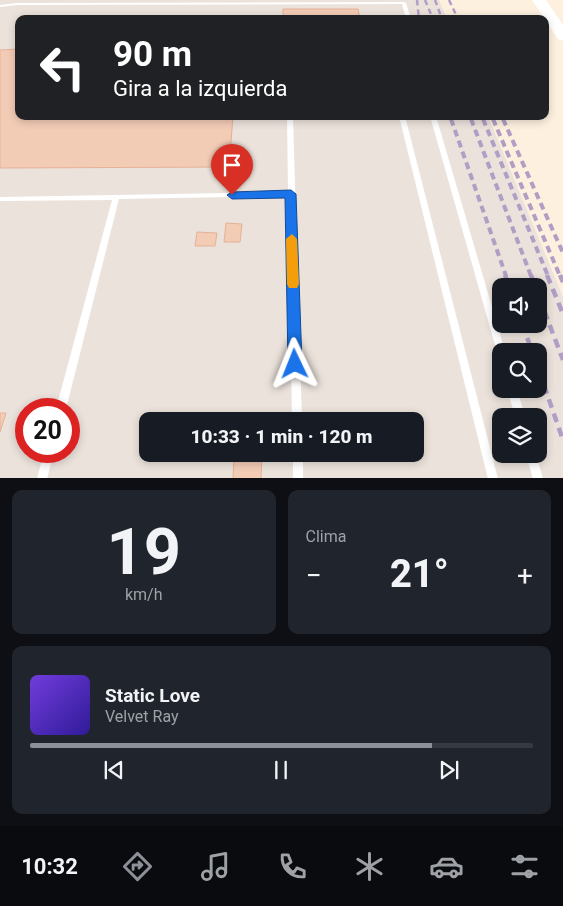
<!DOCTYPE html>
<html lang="es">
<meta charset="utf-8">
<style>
:root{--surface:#171b24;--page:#20242c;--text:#f1f3f6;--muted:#9ea1a6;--line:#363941;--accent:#8c9099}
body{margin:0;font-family:Roboto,sans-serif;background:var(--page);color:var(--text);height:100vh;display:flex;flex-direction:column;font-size:19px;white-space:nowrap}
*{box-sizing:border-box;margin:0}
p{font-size:16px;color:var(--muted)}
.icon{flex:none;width:28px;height:28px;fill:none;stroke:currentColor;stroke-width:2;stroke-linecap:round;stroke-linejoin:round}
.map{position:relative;height:478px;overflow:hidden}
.sheet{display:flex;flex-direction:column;gap:12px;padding:12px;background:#0d0f14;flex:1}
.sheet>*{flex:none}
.banner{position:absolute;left:15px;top:15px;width:534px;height:105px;border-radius:10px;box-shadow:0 2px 8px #0003;background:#202124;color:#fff;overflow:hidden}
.controls{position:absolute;left:492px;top:278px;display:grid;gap:10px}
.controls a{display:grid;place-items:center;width:55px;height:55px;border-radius:10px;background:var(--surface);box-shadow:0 2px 8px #0003;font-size:25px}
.speed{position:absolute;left:15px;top:398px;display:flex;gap:10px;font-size:25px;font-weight:700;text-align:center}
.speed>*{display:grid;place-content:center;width:65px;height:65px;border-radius:50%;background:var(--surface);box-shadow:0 2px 8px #0003;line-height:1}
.speed .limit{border:8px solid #d22;background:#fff;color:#111}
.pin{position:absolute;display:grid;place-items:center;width:42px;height:42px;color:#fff;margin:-51px -21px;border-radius:50% 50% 50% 0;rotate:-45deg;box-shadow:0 0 5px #0007}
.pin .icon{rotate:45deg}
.me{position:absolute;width:55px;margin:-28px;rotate:358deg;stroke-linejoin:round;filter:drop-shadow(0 0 4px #0008)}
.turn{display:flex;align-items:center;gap:18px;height:105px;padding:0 15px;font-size:22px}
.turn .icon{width:65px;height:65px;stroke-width:2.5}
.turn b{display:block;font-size:35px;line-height:42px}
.big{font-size:38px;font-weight:800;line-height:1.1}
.sheet .widget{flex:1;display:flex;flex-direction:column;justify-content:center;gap:8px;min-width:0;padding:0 18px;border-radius:10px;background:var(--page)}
.sheet .dial{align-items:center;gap:0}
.dial b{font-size:65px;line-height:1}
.song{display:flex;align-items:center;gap:15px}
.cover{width:60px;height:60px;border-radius:8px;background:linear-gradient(135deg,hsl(260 70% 55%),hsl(250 70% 35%))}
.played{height:5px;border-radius:2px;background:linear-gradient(90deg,var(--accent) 80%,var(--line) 80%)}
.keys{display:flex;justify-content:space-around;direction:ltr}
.heat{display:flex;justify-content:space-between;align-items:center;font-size:28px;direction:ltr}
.sheet .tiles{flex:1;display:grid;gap:12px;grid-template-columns:1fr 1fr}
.widget:last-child{grid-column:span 2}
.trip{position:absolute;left:139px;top:412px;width:285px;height:50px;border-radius:10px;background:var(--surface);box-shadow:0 2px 8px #0003;font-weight:800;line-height:50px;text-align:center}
.tabs{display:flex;height:80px;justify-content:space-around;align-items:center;background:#090b0e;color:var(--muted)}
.tabs .icon{width:35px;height:35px}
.tabs .on{color:var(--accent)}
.tabs b{font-size:22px;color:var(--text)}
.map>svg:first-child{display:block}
</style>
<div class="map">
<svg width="563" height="479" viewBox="0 0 563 479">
<rect width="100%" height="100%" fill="#fdf0df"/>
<path fill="#ebe2db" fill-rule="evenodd" d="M0,0H439L447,19H19V116H488L563,297V478H0ZM501,286H539V324H501ZM501,351H539V389H501ZM26,409H69V451H26ZM501,416H539V454H501ZM148,421H415V454H148Z"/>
<g fill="#f3ccb6" stroke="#e6b196">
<path d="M283,9H358L360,19H283Z"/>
<path d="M19,49V116H233L229,167L0,168V50Z"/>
<path d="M226,223L242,224L240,242H224Z"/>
<path d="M197,232L217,233L215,246H195Z"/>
<path d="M0,413H6L0,432Z"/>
<path d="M234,454H262L261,479H233Z"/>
</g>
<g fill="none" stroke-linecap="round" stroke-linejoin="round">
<g fill="#fff" fill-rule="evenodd">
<path d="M404,2L406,3L411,19H406L402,4L17,5L0,7V5L17,3Z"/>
<path d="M287,116H293L302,421H292L288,196L119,199L66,409H56L112,200L0,201V197L288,192Z"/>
<path d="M399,116H405L498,479H488Z"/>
<path d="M430,116H436L505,351H501V356L498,355L497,352Z"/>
<path d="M507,389H517L525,416H515Z"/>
<path d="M44,451H54L47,479H37Z"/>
<rect x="293" y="454" width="10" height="25"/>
<path d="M526,454H536L543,479H533Z"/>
</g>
<path fill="#fff" fill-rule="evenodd" d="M532,0H546L563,25V41L558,39Z"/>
<g stroke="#b29ec5" stroke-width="2.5" stroke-dasharray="5.5 4" stroke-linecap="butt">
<path d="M417,0L419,19"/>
<path d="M425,0L433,19"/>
<path d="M435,0L442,19"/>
<path d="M449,0L458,19"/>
<path d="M450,116L451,120"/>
<path d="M470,116L472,120"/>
<path d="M482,116L484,120"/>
<path d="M492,116L494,120"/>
<path d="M502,116L504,120"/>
</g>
<g stroke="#b29ec5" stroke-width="4" stroke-dasharray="7 4.5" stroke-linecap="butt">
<path d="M451,119L506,276"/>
<path d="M471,119L531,276"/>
<path d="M483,119L548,276"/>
<path d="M493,119L560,276"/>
<path d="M503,119L563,253"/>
</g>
<g stroke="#b29ec5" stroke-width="4.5" stroke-dasharray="9 6" stroke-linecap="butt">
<path d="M505,275L509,286"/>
<path d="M531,275L535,286"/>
<path d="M547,275L563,314"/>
<path d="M560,275L563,282"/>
<path d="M539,297L563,360"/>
<path d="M522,324L532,351"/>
<path d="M539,371L563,440"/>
</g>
</g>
<path fill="#1a73e8" stroke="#114b97" d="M291,190L296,194L302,364L300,369L295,370L290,369L288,364L285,198L232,199L227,195L232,192Z"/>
<path fill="#f59e0b" d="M292,234L297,239L299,284L297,288H289L287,284L286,239Z"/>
</svg>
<div class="controls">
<a><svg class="icon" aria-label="sound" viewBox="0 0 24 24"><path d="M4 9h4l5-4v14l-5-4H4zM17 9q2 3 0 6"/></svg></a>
<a><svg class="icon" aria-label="search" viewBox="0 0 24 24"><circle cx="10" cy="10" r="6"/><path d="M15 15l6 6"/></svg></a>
<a><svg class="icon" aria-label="layers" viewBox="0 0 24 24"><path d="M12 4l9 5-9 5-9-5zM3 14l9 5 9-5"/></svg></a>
</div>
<div class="speed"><div class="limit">20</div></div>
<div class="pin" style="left:232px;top:195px;background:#d93025"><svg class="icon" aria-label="arrive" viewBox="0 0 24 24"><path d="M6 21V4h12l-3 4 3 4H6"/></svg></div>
<svg class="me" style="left:295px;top:364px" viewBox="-20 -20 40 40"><path d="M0-17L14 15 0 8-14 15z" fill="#1a73e8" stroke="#fff" stroke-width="4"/></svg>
<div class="trip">10:33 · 1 min · 120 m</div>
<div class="banner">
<div class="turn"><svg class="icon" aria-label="left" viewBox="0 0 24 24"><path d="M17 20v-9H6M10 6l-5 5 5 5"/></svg><div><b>90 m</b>Gira a la izquierda</div></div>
</div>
</div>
<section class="sheet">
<div class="tiles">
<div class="widget dial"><b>19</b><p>km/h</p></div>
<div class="widget"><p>Clima</p>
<div class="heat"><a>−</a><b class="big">21°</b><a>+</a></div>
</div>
<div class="widget">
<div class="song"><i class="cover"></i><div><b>Static Love</b><p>Velvet Ray</p></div></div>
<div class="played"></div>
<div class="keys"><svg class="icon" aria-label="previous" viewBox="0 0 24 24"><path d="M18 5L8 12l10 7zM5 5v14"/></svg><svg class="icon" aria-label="pause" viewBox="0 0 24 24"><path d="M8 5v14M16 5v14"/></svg><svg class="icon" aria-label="next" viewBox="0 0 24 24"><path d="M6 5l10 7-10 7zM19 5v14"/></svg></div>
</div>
</div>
</section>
<nav class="tabs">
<b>10:32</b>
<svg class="icon on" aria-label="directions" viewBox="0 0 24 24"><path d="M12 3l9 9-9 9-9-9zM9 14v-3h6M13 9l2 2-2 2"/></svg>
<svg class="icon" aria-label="music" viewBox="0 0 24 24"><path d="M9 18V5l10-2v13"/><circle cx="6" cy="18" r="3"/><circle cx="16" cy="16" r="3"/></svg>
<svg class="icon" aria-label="phone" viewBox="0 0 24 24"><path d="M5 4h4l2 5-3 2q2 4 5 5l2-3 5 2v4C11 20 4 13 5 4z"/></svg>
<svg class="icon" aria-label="climate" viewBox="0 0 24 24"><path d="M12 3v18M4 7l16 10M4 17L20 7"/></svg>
<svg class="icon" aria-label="car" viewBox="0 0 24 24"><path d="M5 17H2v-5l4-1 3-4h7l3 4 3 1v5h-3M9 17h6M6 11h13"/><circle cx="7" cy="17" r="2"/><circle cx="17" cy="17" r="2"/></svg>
<svg class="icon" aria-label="filters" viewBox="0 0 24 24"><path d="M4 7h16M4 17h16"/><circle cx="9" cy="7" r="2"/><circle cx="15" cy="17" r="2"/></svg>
</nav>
